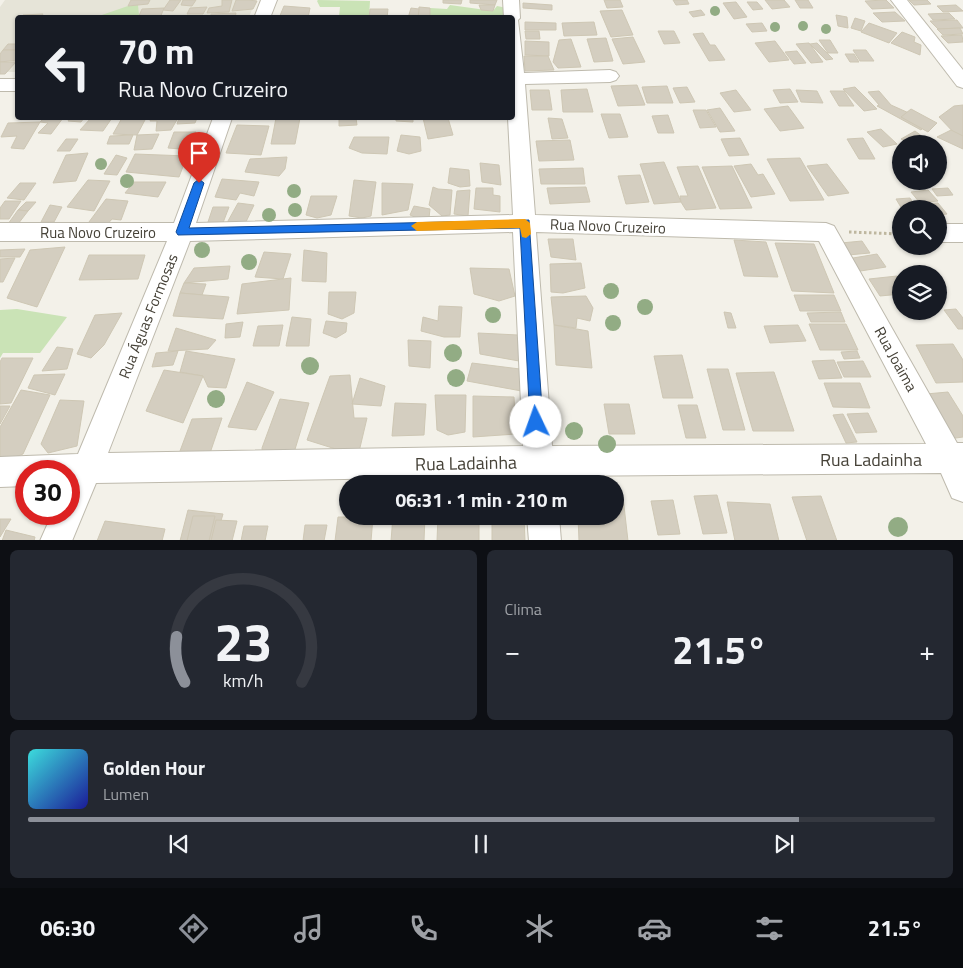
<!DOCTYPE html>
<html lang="pt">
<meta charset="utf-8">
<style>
:root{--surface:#171b24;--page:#242831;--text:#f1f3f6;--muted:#9ea1a6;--line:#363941;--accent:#8c9099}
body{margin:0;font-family:"Titillium Web",sans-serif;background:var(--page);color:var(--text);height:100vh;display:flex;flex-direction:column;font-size:19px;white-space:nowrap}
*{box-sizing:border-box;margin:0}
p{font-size:16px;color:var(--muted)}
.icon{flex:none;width:28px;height:28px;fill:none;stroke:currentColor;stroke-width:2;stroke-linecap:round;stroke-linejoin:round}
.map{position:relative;height:540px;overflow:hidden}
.sheet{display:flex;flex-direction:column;gap:10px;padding:10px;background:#0d0f14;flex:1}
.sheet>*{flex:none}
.top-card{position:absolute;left:15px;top:15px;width:500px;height:105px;border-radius:5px;box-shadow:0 1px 4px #0004;background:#171b24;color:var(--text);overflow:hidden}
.tools{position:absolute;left:892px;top:135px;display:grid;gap:10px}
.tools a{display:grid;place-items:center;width:55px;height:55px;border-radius:50%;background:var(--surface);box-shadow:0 1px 4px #0004;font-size:25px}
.speed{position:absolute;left:15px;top:460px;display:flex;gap:10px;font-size:25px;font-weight:700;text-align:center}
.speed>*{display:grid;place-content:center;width:65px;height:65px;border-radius:50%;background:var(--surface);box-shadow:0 1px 4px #0004;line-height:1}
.speed .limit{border:8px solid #d22;background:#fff;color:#111}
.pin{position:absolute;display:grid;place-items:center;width:42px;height:42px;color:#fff;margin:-51px -21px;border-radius:50% 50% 50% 0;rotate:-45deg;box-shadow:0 0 5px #0007}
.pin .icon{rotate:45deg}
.me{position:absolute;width:55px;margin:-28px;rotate:357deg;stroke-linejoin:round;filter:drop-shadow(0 0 4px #0008)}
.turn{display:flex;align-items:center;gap:18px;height:105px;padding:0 20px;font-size:22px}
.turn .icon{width:65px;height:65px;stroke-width:2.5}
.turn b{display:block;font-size:35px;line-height:42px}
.big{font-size:38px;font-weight:700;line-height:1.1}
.sheet .widget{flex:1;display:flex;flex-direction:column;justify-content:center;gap:8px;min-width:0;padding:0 18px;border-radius:8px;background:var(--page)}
.sheet .dial{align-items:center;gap:0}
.dial svg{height:130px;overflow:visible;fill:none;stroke:var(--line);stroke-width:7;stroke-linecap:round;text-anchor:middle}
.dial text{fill:var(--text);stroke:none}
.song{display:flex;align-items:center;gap:15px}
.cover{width:60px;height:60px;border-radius:8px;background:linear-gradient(135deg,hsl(180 70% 55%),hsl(240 70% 35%))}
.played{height:5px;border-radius:2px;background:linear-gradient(90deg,var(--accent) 85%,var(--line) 85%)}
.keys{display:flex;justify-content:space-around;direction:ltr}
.heat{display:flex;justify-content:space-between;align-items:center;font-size:28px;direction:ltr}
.sheet .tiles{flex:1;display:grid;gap:10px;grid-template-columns:1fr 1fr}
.widget:last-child{grid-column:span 2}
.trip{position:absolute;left:339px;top:475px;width:285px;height:50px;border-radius:25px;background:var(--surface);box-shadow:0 1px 4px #0004;font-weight:700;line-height:50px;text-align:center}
.dock{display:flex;height:80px;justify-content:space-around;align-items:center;background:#090b0e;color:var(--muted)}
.dock .icon{width:35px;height:35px}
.dock .current{color:var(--accent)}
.dock b{font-size:22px;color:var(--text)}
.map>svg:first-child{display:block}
</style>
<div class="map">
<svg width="963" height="541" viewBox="0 0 963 541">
<rect width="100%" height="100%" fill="#f3f1e9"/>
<path fill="#e6e4d8" d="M5,0H256L249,17L18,18L17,72H0V7Z"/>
<g fill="#cae3b6">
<path d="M318,0L370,1L369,17H339L340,7H320L317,1Z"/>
<path d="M138,5L139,15L133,17L93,18L128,6Z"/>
<path d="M450,5L493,11L497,6L507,8V18H430V8L447,9Z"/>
<path d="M17,309L67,317L40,353H3L0,358V310Z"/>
</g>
<g fill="#d4cec0" stroke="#cec7b4">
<path d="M131,0H150L148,4L128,6Z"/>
<path d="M170,0H181L173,11L163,10Z"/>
<path d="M183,0H196L192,6L181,5Z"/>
<path d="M222,0H232L229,12L207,13L209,8L222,6Z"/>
<path d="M236,0H248L257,1L253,9L232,11Z"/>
<path d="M443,0H462L461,4L443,3Z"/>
<path d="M470,0H497L495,5L470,3Z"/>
<path d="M604,0H620L623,7L607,8Z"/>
<path d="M673,0H687L689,4L676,5Z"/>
<path d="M765,0H784L790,7L772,9Z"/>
<path d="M795,0H808L813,8H800Z"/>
<path d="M886,0L894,8L872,9L865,1Z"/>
<path d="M909,0H927L931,4L914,5Z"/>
<path d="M736,2L747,17L734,19L723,3Z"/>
<path d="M747,2H757L763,9L753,10Z"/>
<path d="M523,3L552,5V10L523,8Z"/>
<path d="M479,5H495L493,11L481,10Z"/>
<path d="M956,5L963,11L943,12L937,6Z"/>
<path d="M284,6L310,8L308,18H279Z"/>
<path d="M207,7L203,14H187L190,8Z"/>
<path d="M419,7L430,8V18H418Z"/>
<path d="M164,8L160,18H138L142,9Z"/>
<path d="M411,8L419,9L418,18H408Z"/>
<path d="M370,9H388L387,18H369Z"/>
<path d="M622,10L633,35L611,37L600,11Z"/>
<path d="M701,10L705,15L693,17L689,12Z"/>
<path d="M895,12L905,21L882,22L873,13Z"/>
<path d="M236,13L235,18H211V14Z"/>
<path d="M949,13L955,19L933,20L928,14Z"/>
<path d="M43,14L41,18H21L23,15Z"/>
<path d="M836,15L847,17L848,28L838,26Z"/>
<path d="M855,18L865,21L861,31L851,28Z"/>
<path d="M957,20L963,28L938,29L930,21Z"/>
<path d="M525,22L556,23V30H525Z"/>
<path d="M594,22L597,35L564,36L562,23Z"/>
<path d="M762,23L767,31L752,32L746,24Z"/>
<path d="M869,23L897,33L889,43L861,32Z"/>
<path d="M960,28L963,34L943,35L937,29Z"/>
<path d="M525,31H539L540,39H526Z"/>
<path d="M658,31H674L680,43L664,44Z"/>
<path d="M902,32L915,37L914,42L921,45L920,55L891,43Z"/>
<path d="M703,33L710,45H715L725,60L709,61L693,34Z"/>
<path d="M962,35L963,42L948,43L941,36Z"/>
<path d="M633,37L645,62L623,64L612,39Z"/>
<path d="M606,38L613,61L594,62L587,39Z"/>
<path d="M571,39L581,67L558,68L553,62L559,40Z"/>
<path d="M819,40H830L838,53H828Z"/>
<path d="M525,41L549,42V56L525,55Z"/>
<path d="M775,41L789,60L769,62L755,43Z"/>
<path d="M809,43L823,62L811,63L796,44Z"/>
<path d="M817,43L833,59L826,60L810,44Z"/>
<path d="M8,44H18V50H3Z"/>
<path d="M3,50H18V60L0,62V54Z"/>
<path d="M853,50H866L874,61H860Z"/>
<path d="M797,51L806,63L794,64L785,52Z"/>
<path d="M845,54H854L859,62H850Z"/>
<path d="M524,56H548L554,70L525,71Z"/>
<path d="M0,62H16L5,74H0Z"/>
<path d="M637,85L645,105L618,106L611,86Z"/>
<path d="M667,86L673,103H647L642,87Z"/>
<path d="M687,87L695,102L680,103L673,88Z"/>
<path d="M855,87L877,109L864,111L843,89Z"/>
<path d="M587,89L593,112H563L561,90Z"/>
<path d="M790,89L798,102L780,103L773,90Z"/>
<path d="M530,90H549L552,110H532Z"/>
<path d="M736,90L751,110L734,112L720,93Z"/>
<path d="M796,90L817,91L823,103L801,102Z"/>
<path d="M830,91H844L854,106H839Z"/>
<path d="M879,91L891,105L929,122L921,130L877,106L879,105L868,92Z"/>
<path d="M963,105V136L958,137L939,117L954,106Z"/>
<path d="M788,106L804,128L780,131L764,109Z"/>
<path d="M720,108L735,131L720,132L707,110Z"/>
<path d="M911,109L937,123L928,132L901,117Z"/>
<path d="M693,110H706L716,127L700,128Z"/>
<path d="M601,114H620L628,137L609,138Z"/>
<path d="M668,115L674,133H658L652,116Z"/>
<path d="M44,118H63L51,134L38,133L48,123L40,122Z"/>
<path d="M70,118H84L81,122L68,121Z"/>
<path d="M91,118H112L103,131L80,130Z"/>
<path d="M122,118H146L137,135L113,134Z"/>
<path d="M151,118H178L171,130L156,131L157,121H150Z"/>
<path d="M179,118H197L195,123L177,124Z"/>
<path d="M276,118H300L295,144H271Z"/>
<path d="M339,118H356L357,125L339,126Z"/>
<path d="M396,118H413V122L396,121Z"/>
<path d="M423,118H448L453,135L428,139Z"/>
<path d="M548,118L562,119L568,138L552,139Z"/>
<path d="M40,122L24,149L11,148L17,136L1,137L8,123Z"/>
<path d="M237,125L269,126L261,155L226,153Z"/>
<path d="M881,129L897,144L883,147L867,132Z"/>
<path d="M951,130L963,136V149L937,137Z"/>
<path d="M915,131L923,137L911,144L901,139Z"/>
<path d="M174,132H196L193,150L168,148Z"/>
<path d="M159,134L152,149L134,150L137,135Z"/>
<path d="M133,135L129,144H107L110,136Z"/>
<path d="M401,135L420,137L421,151L409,154L397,151Z"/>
<path d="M354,137H389L387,154L362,153L349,148Z"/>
<path d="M740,138L749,155L729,156L721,139Z"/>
<path d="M863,138L875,159H859L847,139Z"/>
<path d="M66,139H78L70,151H57Z"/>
<path d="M570,140L574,160L539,161L536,141Z"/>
<path d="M88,153L76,181L53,183L66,155Z"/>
<path d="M135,154L187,156L179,177L126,172Z"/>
<path d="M116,155L127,158L117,175L104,174Z"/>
<path d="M287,157L285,169L279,176L245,172L250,159Z"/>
<path d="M800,158L824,200L790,201L767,159Z"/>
<path d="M664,162L681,202L654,204L640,164Z"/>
<path d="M480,163L499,165L501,185L482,182Z"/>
<path d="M751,164L758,175L763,174L775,194L751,197L734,166Z"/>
<path d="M827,164L849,193L828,196L807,166Z"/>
<path d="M698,166L716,208L686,210L681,202L680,196H688L677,167Z"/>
<path d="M732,166L752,208L720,209L702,167Z"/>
<path d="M450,168L469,170L470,186L460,187L448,183Z"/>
<path d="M583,168L585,184H541L539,169Z"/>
<path d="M640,175L649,202L626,204L618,176Z"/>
<path d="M222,179L259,182L254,196L240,193L236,200L215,197Z"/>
<path d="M88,180L110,181L94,211L67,207Z"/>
<path d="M354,180L376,182L371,216L362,218L349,216Z"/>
<path d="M134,182H166L158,197L125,193Z"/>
<path d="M20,183H36L24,200L7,198Z"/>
<path d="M382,183L413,184L408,210L382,215Z"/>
<path d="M433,187L438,189L452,190L450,215L442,216L429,205Z"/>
<path d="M586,187L590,202L550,204L547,188Z"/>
<path d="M476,188H493V195L500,196V212L474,209Z"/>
<path d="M948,188L953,195L937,196L932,189Z"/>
<path d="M470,190L468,216L454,214L457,191Z"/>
<path d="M928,190L938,201L920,203L911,192Z"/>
<path d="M311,196H337L331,215L317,218L306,215Z"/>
<path d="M910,198L917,209H902L896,199Z"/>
<path d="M106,199L128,201L121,220L112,219L105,227L86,226Z"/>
<path d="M5,201H21L9,219H0V208Z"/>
<path d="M26,202H36L28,211L18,210Z"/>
<path d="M238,203L254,205L244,226L229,227L228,221Z"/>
<path d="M938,203L947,214L939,215V209H923L920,204Z"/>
<path d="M50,205L62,207L54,222H41Z"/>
<path d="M414,206L430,209L429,218H417L410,215Z"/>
<path d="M213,207H229L221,228H206Z"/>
<path d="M18,210L28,211L18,224H8Z"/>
<path d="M548,239H573L576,260L551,257Z"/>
<path d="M734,240L766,242L778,277L744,276Z"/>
<path d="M862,241L870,253L848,255L841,243Z"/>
<path d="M775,243L814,244L834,293L792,291Z"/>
<path d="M65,247L37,307L7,298L30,250Z"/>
<path d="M25,249L20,257H0V250Z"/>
<path d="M304,250L327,253L326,282L302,281Z"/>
<path d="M264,252L291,254L283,279L255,277Z"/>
<path d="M877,254L886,267L854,272L853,258Z"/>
<path d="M89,255H145L138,279L79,280Z"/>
<path d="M15,258L3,282H0V259Z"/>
<path d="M581,263L585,288L563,293L551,292L550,264Z"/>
<path d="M230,266L228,279L184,283L194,268Z"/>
<path d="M470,268L509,269L515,296L499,301L474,294Z"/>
<path d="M897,276L901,282V294L880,296L869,279Z"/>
<path d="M291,278L289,310L237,314L242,284Z"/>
<path d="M184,283L206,284L202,295L180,293Z"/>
<path d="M329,292H356L354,313L342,319L328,314Z"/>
<path d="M180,293L229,297L223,319L173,316Z"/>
<path d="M794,295H834L841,311H800Z"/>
<path d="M586,296L593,308L590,321L577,318L576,328L554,325L551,297Z"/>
<path d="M439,306L462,307L460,337H444L421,331L423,317L438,321Z"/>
<path d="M956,309L963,318V329H958L944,310Z"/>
<path d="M724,312L731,313L736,328H728Z"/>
<path d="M841,312L845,322H811L807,313Z"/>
<path d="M122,313L104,345L91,358L77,354L95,315Z"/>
<path d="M292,317L311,319L309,346H286Z"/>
<path d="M326,321L347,323L346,332L336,338L323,333Z"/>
<path d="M243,322L240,337L225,338L226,324Z"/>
<path d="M809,324H846L858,350H820Z"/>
<path d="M283,325L279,346H253L258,326Z"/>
<path d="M554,325L588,331L592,368L556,365Z"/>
<path d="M798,325L806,341L770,343L764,326Z"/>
<path d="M176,328L216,340L208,349L168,351Z"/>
<path d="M478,333L518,335L519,361L480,354Z"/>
<path d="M408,340L431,341L430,368L409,366Z"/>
<path d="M953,344L963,360V382L936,383L916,345Z"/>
<path d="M57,347L73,349L67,369L42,371Z"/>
<path d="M178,351L173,365L152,367L156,353Z"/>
<path d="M186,351L235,359L226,388L208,387L203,376L180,372Z"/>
<path d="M857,351L860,358L844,359L841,352Z"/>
<path d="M682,355L693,398H663L654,356Z"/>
<path d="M2,358H33L11,403L0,404V362Z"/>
<path d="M834,360L842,378L819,379L812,361Z"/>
<path d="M863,361L871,377H844L837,362Z"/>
<path d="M472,363L528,370L527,392L467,381Z"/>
<path d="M707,369H728L745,430H723Z"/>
<path d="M164,370L203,376L183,423L146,411Z"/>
<path d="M774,372L794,431H753L736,373Z"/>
<path d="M65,374L55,395L28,388L34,375Z"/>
<path d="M350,375L354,418H367L358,456L307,440L330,376Z"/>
<path d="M360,378L385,386L381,406L352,404Z"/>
<path d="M247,382L274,392L256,430L228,427Z"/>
<path d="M824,383H860L870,408L833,407Z"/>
<path d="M21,390L50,395L23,454L0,463V427Z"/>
<path d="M948,392L963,416V437L941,440L915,395Z"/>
<path d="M435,395H466L465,432L448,435L437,430Z"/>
<path d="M473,396L514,397L516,434L473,437Z"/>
<path d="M280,399L309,403L293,456L263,457L262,448Z"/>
<path d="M60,400L84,401L77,446L48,453L41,444Z"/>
<path d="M395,403L426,404L424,435L392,436Z"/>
<path d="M604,404H629L635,434H609Z"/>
<path d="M678,405H697L706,438H686Z"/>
<path d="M0,406H10L0,424Z"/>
<path d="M868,413L877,432L856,433L847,414Z"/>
<path d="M843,414L857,442L846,443L833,415Z"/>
<path d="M222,418L209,456L191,459L180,451L192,419Z"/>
<path d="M717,495L727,533L703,534L694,496Z"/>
<path d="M821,496L837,541H807L792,497Z"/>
<path d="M615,497H623L628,541H579L578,516H615Z"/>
<path d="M673,500L680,534L658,535L651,501Z"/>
<path d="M727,502L770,504L779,541H735Z"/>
<path d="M188,510L223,514L215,541H180Z"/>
<path d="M193,516H215L209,541H187Z"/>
<path d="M393,516H425L424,541H391Z"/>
<path d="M438,516H479V541H437Z"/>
<path d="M492,516H524L525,541H492Z"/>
<path d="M338,517H373L371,541H335Z"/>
<path d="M0,519H11L0,537Z"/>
<path d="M216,520L237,521L232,541H211Z"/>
<path d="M105,521L165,529L162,541H97Z"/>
<path d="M305,525H327L324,541H303Z"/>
<path d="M244,526H268L265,541H241Z"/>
<path d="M6,530L35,537L34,541H2Z"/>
</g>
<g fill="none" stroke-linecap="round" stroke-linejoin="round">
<g stroke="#bebaad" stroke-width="2">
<g id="minor">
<path d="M261,0H277L270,18H254Z"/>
<path d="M503,0H519L520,18L518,20L524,73L610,70L616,72L619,76L616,80L610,82L525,84L535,215L826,223L834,226L957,443H963V502L952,498L941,473L554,476L555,484H525V476L96,483L72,541H40L52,514H69V471H26V486L0,487V457L78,454L167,241H0V223H174L213,118H232L196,223L513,215L508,118H512V18H504ZM513,232L523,446L108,453L190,241ZM536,232L819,241L926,444L552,446Z"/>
<path d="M891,0H907L963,70V88L957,86Z"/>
<rect x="0" y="79" width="18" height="12"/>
<rect x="939" y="224" width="24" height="18"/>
<path d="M527,516H559L561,541H529Z"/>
</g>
</g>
<path stroke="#beb79f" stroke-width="3" stroke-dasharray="2.5 2.5" stroke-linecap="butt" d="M849,232L901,234"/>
<use href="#minor" fill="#fff" fill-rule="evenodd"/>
</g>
<g fill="#92ac84">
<circle cx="715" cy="11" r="5"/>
<circle cx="803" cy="26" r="5"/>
<circle cx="775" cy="27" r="5"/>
<circle cx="826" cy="29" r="5"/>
<circle cx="101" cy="164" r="6"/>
<circle cx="127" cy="181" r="7"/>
<circle cx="294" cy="191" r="7"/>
<circle cx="295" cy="210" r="7"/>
<circle cx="269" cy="215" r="7"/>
<circle cx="202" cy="250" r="8"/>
<circle cx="249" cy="262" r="8"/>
<circle cx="611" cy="291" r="8"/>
<circle cx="645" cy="307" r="8"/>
<circle cx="493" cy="315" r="8"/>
<circle cx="613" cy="323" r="8"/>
<circle cx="453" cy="353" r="9"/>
<circle cx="310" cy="366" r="9"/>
<circle cx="456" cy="378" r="9"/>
<circle cx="216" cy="399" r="9"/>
<circle cx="574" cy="431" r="9"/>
<circle cx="607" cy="444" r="9"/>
<circle cx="898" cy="527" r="10"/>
</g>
<path fill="#1a73e8" stroke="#114b97" d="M199,179L204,183L189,228L529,220L543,422L541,427L536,428L532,427L530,422L520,228L178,235L176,232L194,183Z"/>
<path fill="#f59e0b" d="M525,219L530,223L531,234L526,238L522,237L520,228L417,231L411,226L417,222Z"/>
<g text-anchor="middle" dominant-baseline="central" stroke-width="5" stroke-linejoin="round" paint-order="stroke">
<g font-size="15" fill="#464238" stroke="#fff">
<text transform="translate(608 226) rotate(2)">Rua Novo Cruzeiro</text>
<text x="98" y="232">Rua Novo Cruzeiro</text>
<text transform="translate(148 316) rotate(-68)">Rua Águas Formosas</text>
<text transform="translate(896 359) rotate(61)">Rua Joaima</text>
</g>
<g font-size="18" fill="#464238" stroke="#fff">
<text x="871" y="459">Rua Ladainha</text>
<text transform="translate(466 463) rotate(-1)">Rua Ladainha</text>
</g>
</g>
</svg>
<div class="tools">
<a><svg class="icon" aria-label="sound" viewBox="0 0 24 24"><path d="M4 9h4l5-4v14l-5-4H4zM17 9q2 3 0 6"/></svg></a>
<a><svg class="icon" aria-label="search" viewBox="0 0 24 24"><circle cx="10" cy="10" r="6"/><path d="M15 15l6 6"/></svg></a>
<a><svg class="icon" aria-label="layers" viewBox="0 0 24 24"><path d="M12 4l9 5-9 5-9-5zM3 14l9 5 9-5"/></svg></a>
</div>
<div class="speed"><div class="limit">30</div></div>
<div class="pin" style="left:199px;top:183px;background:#d93025"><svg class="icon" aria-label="arrive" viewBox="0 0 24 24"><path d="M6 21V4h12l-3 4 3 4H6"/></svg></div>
<svg class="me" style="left:536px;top:422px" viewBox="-20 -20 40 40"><circle r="19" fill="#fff"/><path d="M0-13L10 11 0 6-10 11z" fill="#1a73e8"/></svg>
<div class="trip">06:31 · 1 min · 210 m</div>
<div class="top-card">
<div class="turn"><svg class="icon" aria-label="left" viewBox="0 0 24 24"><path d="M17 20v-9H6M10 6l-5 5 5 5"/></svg><div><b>70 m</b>Rua Novo Cruzeiro</div></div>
</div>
</div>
<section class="sheet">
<div class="tiles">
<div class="widget dial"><svg viewBox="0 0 100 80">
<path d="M14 69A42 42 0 1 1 86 69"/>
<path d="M14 69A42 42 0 0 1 9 41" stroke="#8c9099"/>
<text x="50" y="56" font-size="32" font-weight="700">23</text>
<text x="50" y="72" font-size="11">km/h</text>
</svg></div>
<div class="widget"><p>Clima</p>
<div class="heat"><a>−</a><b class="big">21.5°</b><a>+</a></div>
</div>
<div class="widget">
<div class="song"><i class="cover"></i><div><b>Golden Hour</b><p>Lumen</p></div></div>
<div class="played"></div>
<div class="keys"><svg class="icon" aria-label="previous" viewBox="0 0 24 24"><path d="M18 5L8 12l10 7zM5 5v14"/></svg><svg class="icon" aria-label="pause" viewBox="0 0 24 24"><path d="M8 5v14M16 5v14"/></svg><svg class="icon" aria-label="next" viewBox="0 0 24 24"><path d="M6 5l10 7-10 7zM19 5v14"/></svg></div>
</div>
</div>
</section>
<nav class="dock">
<b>06:30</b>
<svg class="icon current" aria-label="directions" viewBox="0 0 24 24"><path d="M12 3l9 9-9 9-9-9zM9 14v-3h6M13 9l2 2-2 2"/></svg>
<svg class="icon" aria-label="music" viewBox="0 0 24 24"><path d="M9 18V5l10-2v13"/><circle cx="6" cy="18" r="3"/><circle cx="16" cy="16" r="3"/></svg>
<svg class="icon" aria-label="phone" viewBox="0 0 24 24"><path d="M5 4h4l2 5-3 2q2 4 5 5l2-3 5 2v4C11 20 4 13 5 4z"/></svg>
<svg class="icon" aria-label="climate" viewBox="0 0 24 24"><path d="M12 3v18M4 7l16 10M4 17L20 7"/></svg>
<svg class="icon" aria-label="car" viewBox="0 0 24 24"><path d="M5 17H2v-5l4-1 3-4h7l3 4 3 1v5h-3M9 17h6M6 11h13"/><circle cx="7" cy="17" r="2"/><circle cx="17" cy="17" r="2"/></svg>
<svg class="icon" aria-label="filters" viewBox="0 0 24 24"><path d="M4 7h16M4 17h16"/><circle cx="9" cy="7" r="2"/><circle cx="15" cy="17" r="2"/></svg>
<b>21.5°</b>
</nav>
